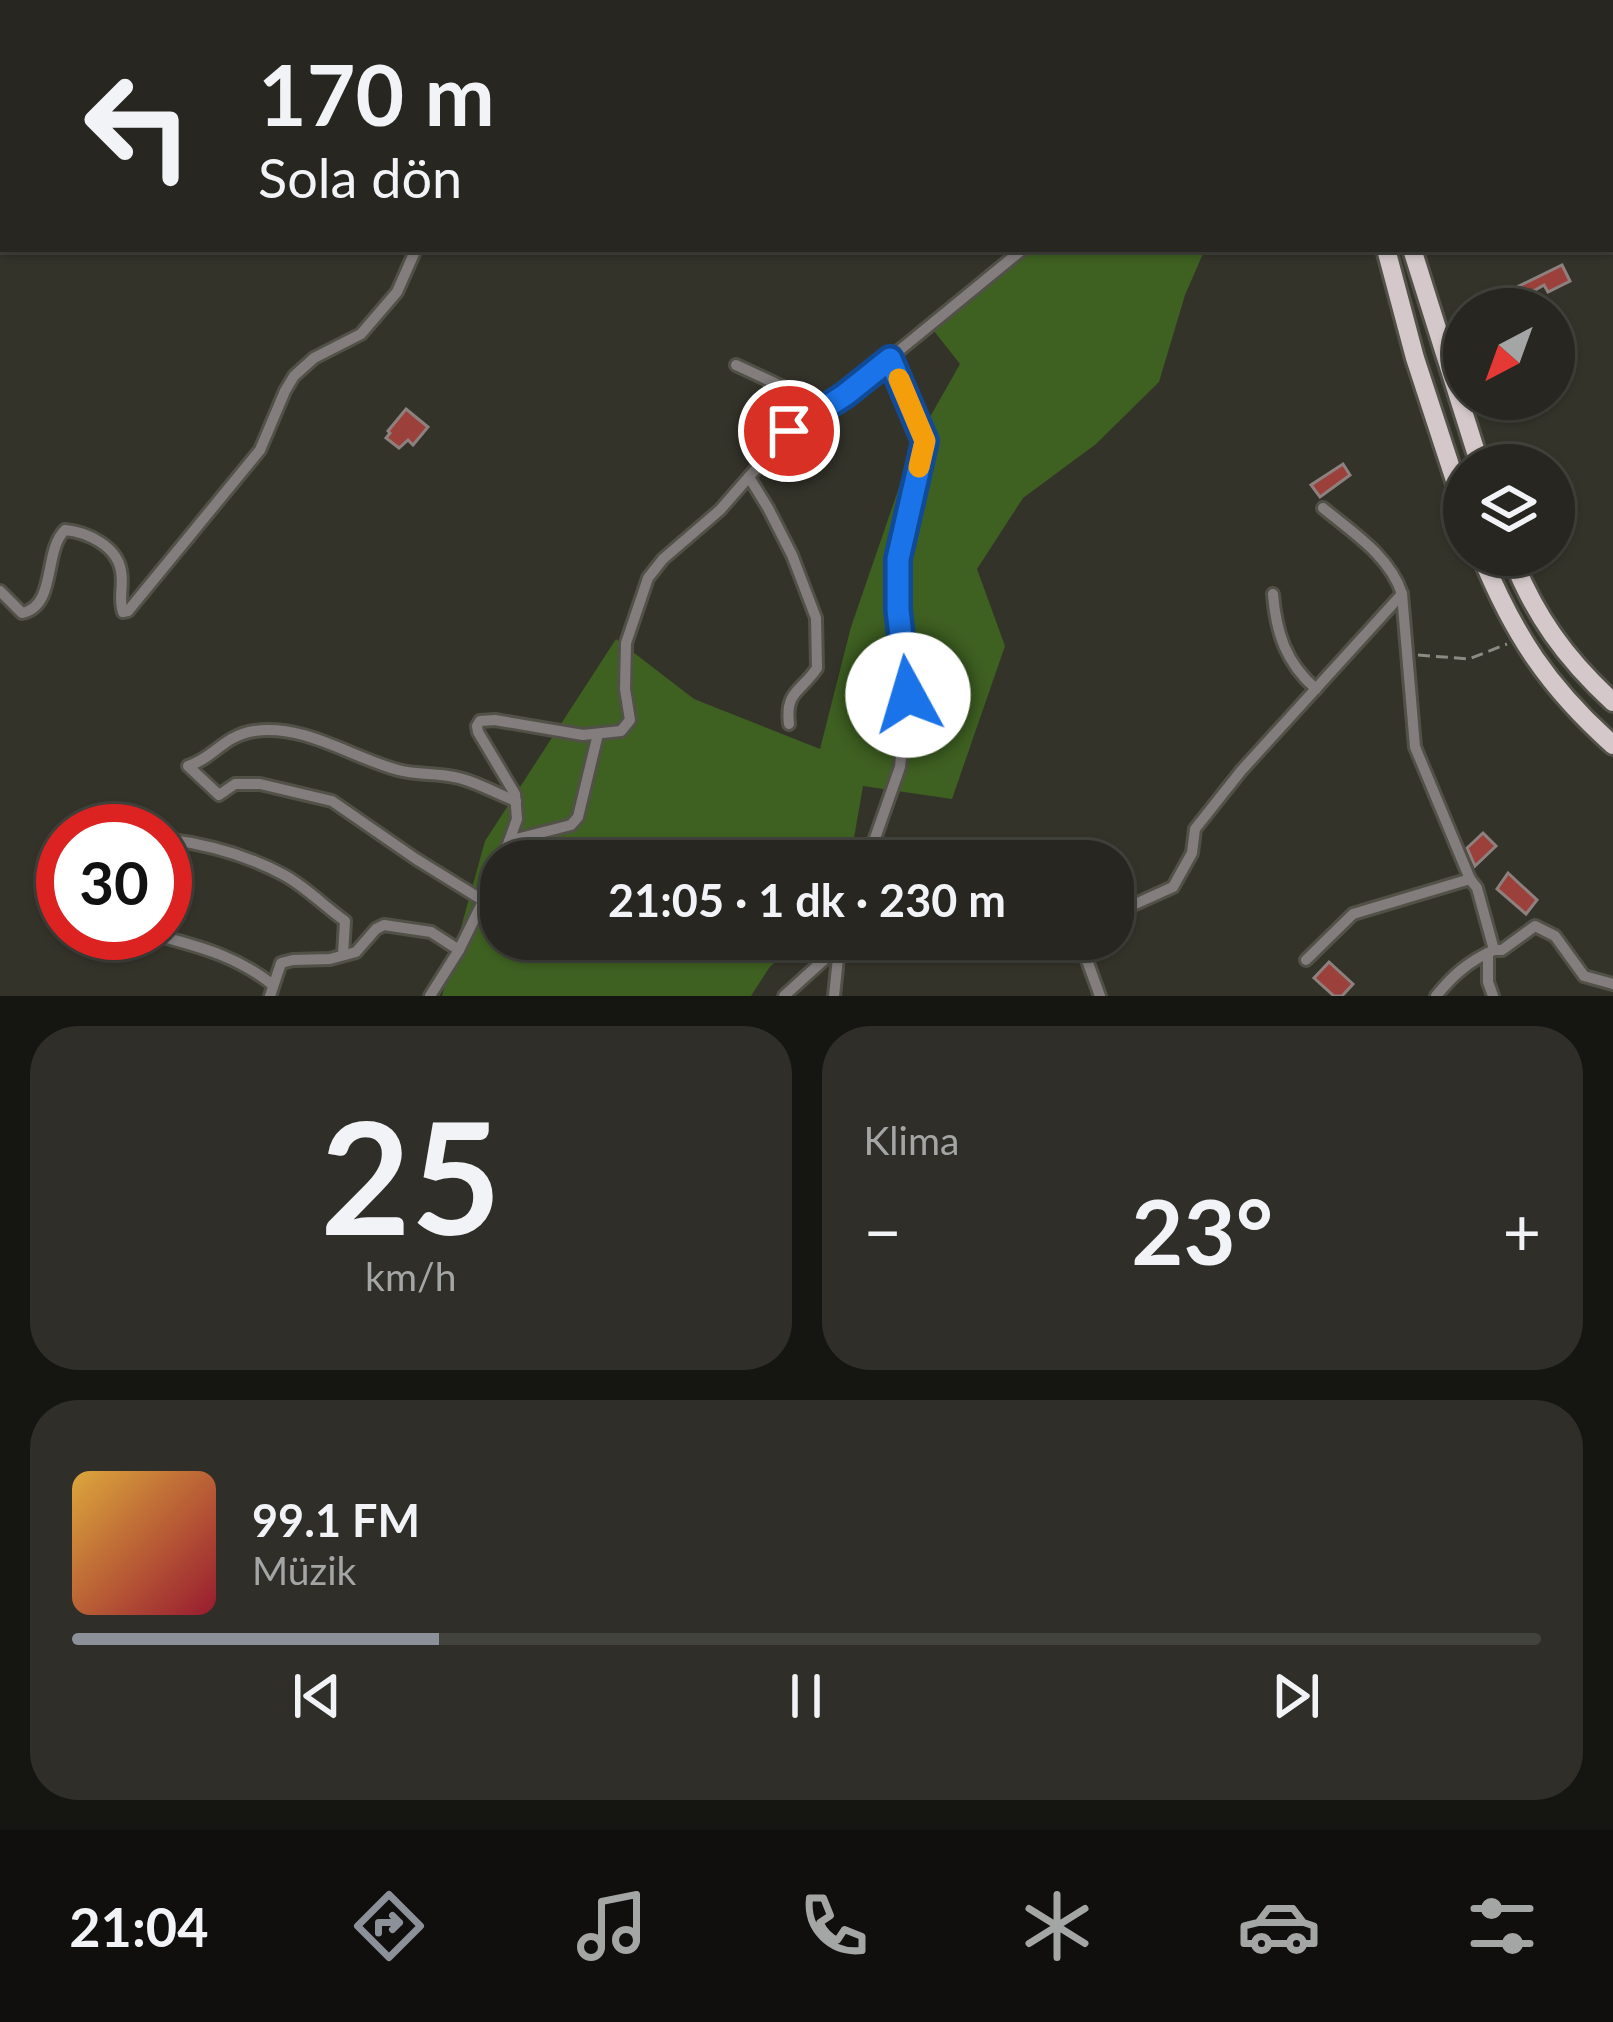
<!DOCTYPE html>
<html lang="tr">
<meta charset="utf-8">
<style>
:root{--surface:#272620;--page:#2f2e29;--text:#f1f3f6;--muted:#a4a5a5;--line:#43433e;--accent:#8c9099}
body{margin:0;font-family:Lato,sans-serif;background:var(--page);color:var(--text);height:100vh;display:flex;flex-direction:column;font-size:45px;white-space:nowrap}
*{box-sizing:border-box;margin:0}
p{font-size:39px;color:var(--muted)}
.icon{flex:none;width:66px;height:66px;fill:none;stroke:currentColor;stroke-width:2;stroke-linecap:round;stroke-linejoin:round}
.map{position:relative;height:996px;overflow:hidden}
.side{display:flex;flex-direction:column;gap:30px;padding:30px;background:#151512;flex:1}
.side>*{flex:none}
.guide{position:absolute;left:0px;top:0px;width:1614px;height:252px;box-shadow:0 3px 9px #0004,0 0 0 3px var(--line);background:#272620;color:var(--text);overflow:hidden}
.needle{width:78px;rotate:221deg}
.tools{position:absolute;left:1443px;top:288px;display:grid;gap:24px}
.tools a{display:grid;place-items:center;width:132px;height:132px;border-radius:50%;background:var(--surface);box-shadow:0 3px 9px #0004,0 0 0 3px var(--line);font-size:60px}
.speed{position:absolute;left:36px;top:804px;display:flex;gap:24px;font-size:60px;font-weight:700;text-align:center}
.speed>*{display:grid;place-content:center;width:156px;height:156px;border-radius:50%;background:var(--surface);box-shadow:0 3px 9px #0004,0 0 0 3px var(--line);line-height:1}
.speed .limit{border:18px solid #d22;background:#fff;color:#111}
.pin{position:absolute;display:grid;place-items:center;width:102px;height:102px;color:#fff;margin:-51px;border:6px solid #fff;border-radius:50%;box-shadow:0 3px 12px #0007}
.me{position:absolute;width:132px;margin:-66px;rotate:354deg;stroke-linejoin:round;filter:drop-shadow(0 0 9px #0008)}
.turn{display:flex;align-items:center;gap:42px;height:252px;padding:0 60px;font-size:54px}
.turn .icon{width:156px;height:156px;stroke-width:2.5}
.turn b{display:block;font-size:84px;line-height:102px}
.big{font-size:90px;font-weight:700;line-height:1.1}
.side .widget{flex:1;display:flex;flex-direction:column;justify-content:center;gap:18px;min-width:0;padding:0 42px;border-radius:48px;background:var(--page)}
.side .dial{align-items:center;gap:0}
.dial b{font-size:156px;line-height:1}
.song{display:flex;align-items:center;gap:36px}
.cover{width:144px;height:144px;border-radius:18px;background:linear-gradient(135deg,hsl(40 70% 55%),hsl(350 70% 35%))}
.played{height:12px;border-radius:6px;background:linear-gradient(90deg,var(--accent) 25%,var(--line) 25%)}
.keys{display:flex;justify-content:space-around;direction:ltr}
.heat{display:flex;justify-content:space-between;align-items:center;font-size:66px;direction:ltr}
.side .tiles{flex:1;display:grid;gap:30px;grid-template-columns:1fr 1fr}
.widget:last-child{grid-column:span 2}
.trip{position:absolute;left:480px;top:840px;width:654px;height:120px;border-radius:48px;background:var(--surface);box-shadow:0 3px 9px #0004,0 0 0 3px var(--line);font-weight:700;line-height:120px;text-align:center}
.tabs{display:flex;height:192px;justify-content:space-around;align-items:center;background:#100f0d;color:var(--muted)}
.tabs .icon{width:84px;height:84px}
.tabs .active{color:var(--accent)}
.tabs b{font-size:54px;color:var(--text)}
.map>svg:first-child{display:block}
</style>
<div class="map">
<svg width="1613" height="996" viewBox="0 0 1613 996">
<rect width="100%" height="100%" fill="#34332a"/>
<path fill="#3e6021" d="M1030,249H1205L1185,295L1159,382L1096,444L1023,498L977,569L1005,646L952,799L863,786L850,861H501V939H797L769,968L751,996H442L485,841L616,639L694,699L820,749L851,627L913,447L960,364L934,331Z"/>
<g fill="#9b403b" stroke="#8d807e" stroke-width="3">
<path d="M1562,265L1570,281L1548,292L1544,285L1523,297L1517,287Z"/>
<path d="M406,409L428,427L413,445L408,440L399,448L386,438L390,433L388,431Z"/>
<path d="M1343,464L1350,475L1320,497L1311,485Z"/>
<path d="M1483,833L1496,846L1475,866L1467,848Z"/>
<path d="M1508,873L1537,900L1526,914L1497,889Z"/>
<path d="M1329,962L1353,984L1342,996H1334L1314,978Z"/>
</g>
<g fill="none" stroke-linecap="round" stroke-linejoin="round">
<g stroke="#525148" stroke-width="16">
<g id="street">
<path d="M883,0L885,3"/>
<path d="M857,3L864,0"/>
<path d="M1304,3L1307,0"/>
<path d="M0,132L3,129"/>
<path d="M736,365L826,407"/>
<path d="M749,477L768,508L792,555L816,618L817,668C801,692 785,691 789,724"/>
<path d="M1323,508C1352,532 1390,556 1402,594L1415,747L1470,879L1477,888L1494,950H1502L1535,926L1555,936L1584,976L1613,984"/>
<path d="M0,591L22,613C57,606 43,551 65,530C87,532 117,546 121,571C124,586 118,598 123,612L128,611L260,450L285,391L294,376L314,358L361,334L397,292L416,249"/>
<path d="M1273,594C1276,633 1286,663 1316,689"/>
<path d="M165,839C206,844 247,855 284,875C306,887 324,906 345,921L343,955"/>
<path d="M509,841L571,825L578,817L598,734"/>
<path d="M502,861L517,819L515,794L478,732L477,726L480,721L495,720L583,735L621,731L630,720L625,689L626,643L648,578L663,559L720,510L789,431L845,395L1023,249"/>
<path d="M867,861L900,767L907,695L898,610V559L925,441L890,360"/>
<path d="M484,901L416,859L332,801L260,784H235L219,795L188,766C214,758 223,736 254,731C306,724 350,757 398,770C417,775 436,773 454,777C474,780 496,794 516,801"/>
<path d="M1113,914L1173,887L1192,853L1195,829L1241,771L1402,594"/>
<path d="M149,933C196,946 234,954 273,985"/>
<path d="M1087,939L1081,944L1100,996"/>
<path d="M1488,953V982L1493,996"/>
<path d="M1306,960L1353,914L1470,879"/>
<path d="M270,996L281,963L293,960L330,959L356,952L376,929L384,925L431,932L459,950"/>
<path d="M430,996L459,950L501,865"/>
<path d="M784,996L837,948"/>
<path d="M834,996L840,939"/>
<path d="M1436,996C1453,975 1469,961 1494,950"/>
</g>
</g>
<g stroke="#525148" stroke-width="24">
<g id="primary">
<path d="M1371,3L1372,0"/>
<path d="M1386,249L1415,358L1464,508"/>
<path d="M1412,249L1480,465"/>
<path d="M1481,555C1514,635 1548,687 1613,745"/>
<path d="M1511,555C1534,615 1566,659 1613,702"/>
</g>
</g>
<path stroke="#8b8a83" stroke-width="3" stroke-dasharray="12 6" stroke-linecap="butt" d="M1418,655L1469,659L1507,644"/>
<use href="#street" stroke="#837d7e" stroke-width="10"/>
<use href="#primary" stroke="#d4c8ca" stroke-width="18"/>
</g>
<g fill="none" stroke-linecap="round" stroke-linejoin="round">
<g stroke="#114b97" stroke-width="30">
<path id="route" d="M789,431L845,395L890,359L925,441L898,559V610L908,695"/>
</g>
<use href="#route" stroke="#1a73e8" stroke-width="21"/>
<path stroke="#f59e0b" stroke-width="21" d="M899,379L925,441L919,467"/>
</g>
</svg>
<div class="tools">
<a><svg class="needle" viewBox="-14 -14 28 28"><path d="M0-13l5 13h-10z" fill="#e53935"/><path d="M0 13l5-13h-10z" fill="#a4a5a5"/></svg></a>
<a><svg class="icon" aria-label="layers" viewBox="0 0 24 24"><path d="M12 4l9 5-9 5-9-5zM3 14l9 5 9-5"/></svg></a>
</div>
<div class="speed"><div class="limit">30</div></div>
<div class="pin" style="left:789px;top:431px;background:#d93025"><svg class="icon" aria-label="arrive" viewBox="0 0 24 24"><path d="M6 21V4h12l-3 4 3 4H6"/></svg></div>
<svg class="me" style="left:908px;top:695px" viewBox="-20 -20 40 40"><circle r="19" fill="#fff"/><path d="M0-13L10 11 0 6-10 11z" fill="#1a73e8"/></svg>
<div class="trip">21:05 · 1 dk · 230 m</div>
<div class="guide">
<div class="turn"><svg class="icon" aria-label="left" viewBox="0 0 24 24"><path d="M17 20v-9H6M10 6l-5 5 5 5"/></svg><div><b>170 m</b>Sola dön</div></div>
</div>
</div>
<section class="side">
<div class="tiles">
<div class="widget dial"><b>25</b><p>km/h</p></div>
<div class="widget"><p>Klima</p>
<div class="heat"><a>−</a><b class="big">23°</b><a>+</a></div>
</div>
<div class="widget">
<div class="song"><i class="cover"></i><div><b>99.1 FM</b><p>Müzik</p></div></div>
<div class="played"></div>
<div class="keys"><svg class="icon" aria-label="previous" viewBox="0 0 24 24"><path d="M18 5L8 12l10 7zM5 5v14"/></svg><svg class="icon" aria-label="pause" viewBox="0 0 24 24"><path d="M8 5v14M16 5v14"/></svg><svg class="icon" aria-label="next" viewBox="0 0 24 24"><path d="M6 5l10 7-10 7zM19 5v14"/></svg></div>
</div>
</div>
</section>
<nav class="tabs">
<b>21:04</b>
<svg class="icon active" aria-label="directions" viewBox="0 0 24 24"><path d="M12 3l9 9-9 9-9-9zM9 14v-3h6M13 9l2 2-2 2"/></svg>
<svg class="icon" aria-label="music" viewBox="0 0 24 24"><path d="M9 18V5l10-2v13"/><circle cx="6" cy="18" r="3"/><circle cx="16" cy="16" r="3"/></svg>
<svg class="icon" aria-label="phone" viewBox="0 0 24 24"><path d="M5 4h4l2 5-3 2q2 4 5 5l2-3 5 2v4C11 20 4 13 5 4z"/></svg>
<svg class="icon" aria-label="climate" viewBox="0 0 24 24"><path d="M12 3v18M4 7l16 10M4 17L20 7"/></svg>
<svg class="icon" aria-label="car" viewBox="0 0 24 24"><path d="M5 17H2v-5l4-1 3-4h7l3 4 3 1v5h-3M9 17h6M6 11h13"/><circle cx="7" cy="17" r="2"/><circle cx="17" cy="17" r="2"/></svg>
<svg class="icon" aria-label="filters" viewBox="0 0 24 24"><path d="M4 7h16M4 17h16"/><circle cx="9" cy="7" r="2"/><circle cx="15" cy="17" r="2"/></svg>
</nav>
